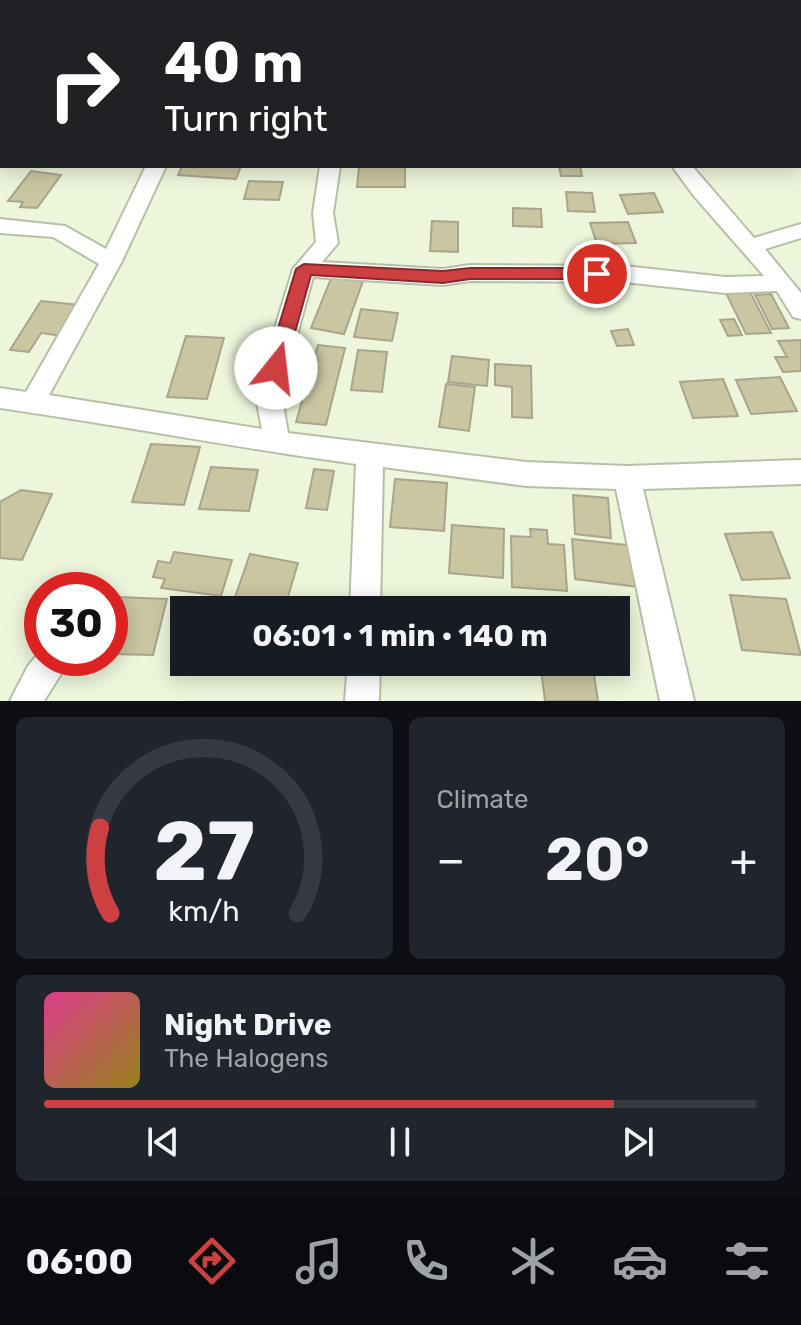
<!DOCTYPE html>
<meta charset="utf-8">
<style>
:root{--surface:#171b24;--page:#20242c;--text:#f1f3f6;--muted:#9ea1a6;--line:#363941;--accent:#ce3f42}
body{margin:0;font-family:Rubik,sans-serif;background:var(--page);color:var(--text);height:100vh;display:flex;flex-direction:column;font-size:30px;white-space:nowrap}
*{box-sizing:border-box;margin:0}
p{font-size:26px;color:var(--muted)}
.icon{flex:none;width:44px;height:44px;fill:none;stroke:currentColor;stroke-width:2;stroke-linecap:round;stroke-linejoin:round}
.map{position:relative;height:701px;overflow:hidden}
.side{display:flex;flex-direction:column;gap:16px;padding:16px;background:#0d0f14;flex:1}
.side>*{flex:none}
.hud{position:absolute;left:0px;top:0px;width:802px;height:168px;box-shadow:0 4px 20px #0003;background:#202124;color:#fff;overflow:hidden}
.speed{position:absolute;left:24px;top:572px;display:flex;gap:16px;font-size:40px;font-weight:700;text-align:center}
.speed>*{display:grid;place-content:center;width:104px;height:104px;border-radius:50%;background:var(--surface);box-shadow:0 4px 20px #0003;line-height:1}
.speed .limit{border:12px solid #d22;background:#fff;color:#111}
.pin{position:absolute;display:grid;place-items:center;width:68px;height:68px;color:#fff;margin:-34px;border:4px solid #fff;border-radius:50%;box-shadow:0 2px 8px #0007}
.me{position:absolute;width:88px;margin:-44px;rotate:16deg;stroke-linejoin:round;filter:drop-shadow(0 0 6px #0008)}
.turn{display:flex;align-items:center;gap:28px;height:168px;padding:0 32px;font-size:36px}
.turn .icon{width:104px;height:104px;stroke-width:2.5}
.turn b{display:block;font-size:56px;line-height:68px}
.big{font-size:60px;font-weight:700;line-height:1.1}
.side .widget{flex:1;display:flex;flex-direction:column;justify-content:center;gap:12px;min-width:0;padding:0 28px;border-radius:12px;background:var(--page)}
.side .dial{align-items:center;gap:0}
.dial svg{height:208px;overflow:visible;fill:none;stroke:var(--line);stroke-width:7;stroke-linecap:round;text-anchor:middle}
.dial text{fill:var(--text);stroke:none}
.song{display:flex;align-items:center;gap:24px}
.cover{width:96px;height:96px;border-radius:12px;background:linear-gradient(135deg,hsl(330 70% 55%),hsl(50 70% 35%))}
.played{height:8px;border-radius:4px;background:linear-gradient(90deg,var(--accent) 80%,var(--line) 80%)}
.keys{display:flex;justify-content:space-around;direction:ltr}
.heat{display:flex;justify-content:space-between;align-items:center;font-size:44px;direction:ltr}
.side .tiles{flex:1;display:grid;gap:16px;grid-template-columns:1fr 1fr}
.widget:last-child{grid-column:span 2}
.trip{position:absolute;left:170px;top:596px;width:460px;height:80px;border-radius:0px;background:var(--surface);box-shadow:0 4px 20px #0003;font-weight:700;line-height:80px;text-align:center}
.menu{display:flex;height:128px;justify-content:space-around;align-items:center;background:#090b0e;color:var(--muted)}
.menu .icon{width:56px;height:56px}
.menu .selected{color:var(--accent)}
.menu b{font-size:36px;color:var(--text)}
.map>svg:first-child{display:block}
</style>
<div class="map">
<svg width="801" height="701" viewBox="0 0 801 701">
<rect width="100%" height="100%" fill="#edf5db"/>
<g fill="#cac6a1" stroke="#a8a58d" stroke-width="2">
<path d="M182,166H241L236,179L178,175Z"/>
<path d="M559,166H580L582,176H561Z"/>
<path d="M359,167H405V187H357Z"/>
<path d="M31,171L61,175L37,208L20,207L23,202L8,201Z"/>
<path d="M249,181L283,182L279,200L244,199Z"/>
<path d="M566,192L592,193L595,212L568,211Z"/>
<path d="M654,193L663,212L628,214L620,195Z"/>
<path d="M513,208L541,209L542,227L513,226Z"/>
<path d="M432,221L458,222V252L430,251Z"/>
<path d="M628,222L636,243L597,244L590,223Z"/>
<path d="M332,276L363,281L344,334L311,328Z"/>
<path d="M750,292L771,333L746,334L726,293Z"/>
<path d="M771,294L789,328L772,329L755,295Z"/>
<path d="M41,301L81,305L63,336L41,333L29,352L10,350Z"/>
<path d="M361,309L398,313L392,341L354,337Z"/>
<path d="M734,319L742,335L728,336L720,320Z"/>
<path d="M628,329L634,345L617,346L611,331Z"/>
<path d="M186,336L224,338L207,399L167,397Z"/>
<path d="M801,340V371L783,372L775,357H787L778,341Z"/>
<path d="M318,345L345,348L326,425L296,422Z"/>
<path d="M358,350L387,352L382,392L351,390Z"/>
<path d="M452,356L489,360L487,386L448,382Z"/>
<path d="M495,364L531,366L532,418L512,417V387L495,385Z"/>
<path d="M780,377L797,411L751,414L736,380Z"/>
<path d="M723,379L738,416L693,418L680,382Z"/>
<path d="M446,384L475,387L469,431L439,427Z"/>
<path d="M151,444L200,447L184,505L132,502Z"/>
<path d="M211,467L258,470L249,511L199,509Z"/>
<path d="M314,469L334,471L327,510L306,508Z"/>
<path d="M395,479L447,483L444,531L390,527Z"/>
<path d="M21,490L52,494L22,560L0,558V502Z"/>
<path d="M573,495L608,498L611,538L575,534Z"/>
<path d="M452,525L504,529L503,578L449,573Z"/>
<path d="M530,529L547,530L548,544L564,545L567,591L512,587L511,536L531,537Z"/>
<path d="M772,532L790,578L742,580L725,534Z"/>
<path d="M572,539L635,546L639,587L575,579Z"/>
<path d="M174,552L232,560L221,596L161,588L165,579L153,577L158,561L170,563Z"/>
<path d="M250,554L298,563L284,610L233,603Z"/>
<path d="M730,595L786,599L801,655L742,650Z"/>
<path d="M117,597L167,599L153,655L110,654V623Z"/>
<path d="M449,599H491L492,610H449Z"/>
<path d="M540,662H592L598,701H545Z"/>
</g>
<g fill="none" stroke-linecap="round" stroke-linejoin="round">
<g stroke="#b7bfa7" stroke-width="4">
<g id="minor">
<path d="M120,0H150L151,2H121Z"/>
<rect x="653" y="0" width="14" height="2"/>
<rect x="0" y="78" width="2" height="10"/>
<rect x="800" y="141" width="1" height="12"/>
<path d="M146,166H166L122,261L49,395L262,429L255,393L293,269L316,242L313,213L320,166H340L333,213L338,243L322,262L443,269L470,265L624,266L725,277L764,276L694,196L672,166H692L754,238L801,224V238L765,249L801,293V319L793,317L777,291L725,293L624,282L470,281L443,285L313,277L281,393L288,433L526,462L627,466L801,460V484L643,489L694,701H660L616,489L526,486L383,467L380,610H350L356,464C237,448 119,425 0,408V388L26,392L99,264L53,237L0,233V219L65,226L106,249Z"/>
<path d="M42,649V658H71L44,701H10L28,666Z"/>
<path d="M348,662H380L379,701H345Z"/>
</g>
</g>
<use href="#minor" fill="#fff" fill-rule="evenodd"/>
</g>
<path fill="#ce3f42" stroke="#86292b" stroke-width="2" d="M304,264L443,271L470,268H597L605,274L597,279H470L443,283L311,275L285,368L276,375L266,368L296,269Z"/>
</svg>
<div class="speed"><div class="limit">30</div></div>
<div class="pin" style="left:597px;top:274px;background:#d93025"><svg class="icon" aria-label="arrive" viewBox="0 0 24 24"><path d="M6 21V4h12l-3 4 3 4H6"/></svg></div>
<svg class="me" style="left:276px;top:368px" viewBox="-20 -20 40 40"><circle r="19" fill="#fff"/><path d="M0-13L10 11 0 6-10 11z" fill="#ce3f42"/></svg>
<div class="trip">06:01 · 1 min · 140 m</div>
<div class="hud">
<div class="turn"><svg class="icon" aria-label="right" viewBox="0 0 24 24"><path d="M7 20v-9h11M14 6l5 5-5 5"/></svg><div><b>40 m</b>Turn right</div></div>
</div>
</div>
<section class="side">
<div class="tiles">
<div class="widget dial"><svg viewBox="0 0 100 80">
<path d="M14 69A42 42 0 1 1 86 69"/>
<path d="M14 69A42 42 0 0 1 10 36" stroke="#ce3f42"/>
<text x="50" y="56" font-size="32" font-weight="700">27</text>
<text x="50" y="72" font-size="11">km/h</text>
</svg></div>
<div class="widget"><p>Climate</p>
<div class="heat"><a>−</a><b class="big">20°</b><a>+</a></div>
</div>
<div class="widget">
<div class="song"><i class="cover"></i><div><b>Night Drive</b><p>The Halogens</p></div></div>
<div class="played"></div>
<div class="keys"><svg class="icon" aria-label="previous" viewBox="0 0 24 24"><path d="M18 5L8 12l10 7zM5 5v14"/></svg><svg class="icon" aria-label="pause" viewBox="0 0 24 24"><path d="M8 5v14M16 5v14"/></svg><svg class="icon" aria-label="next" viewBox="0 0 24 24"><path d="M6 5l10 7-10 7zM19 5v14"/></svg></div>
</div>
</div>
</section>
<nav class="menu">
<b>06:00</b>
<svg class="icon selected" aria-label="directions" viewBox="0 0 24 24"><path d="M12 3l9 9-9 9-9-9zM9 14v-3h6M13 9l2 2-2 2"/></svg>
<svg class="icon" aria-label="music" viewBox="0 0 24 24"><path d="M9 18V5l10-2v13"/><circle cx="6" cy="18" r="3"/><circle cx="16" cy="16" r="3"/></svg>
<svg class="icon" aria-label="phone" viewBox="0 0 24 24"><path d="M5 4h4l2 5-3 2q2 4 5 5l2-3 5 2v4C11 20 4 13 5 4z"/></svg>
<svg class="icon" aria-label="climate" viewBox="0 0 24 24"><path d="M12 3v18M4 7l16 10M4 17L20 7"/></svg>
<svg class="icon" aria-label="car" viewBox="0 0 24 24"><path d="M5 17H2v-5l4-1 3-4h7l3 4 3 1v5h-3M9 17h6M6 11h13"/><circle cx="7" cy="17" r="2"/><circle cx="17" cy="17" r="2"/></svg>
<svg class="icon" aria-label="filters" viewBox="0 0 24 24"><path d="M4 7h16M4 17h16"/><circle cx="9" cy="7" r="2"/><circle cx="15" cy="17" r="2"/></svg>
</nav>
